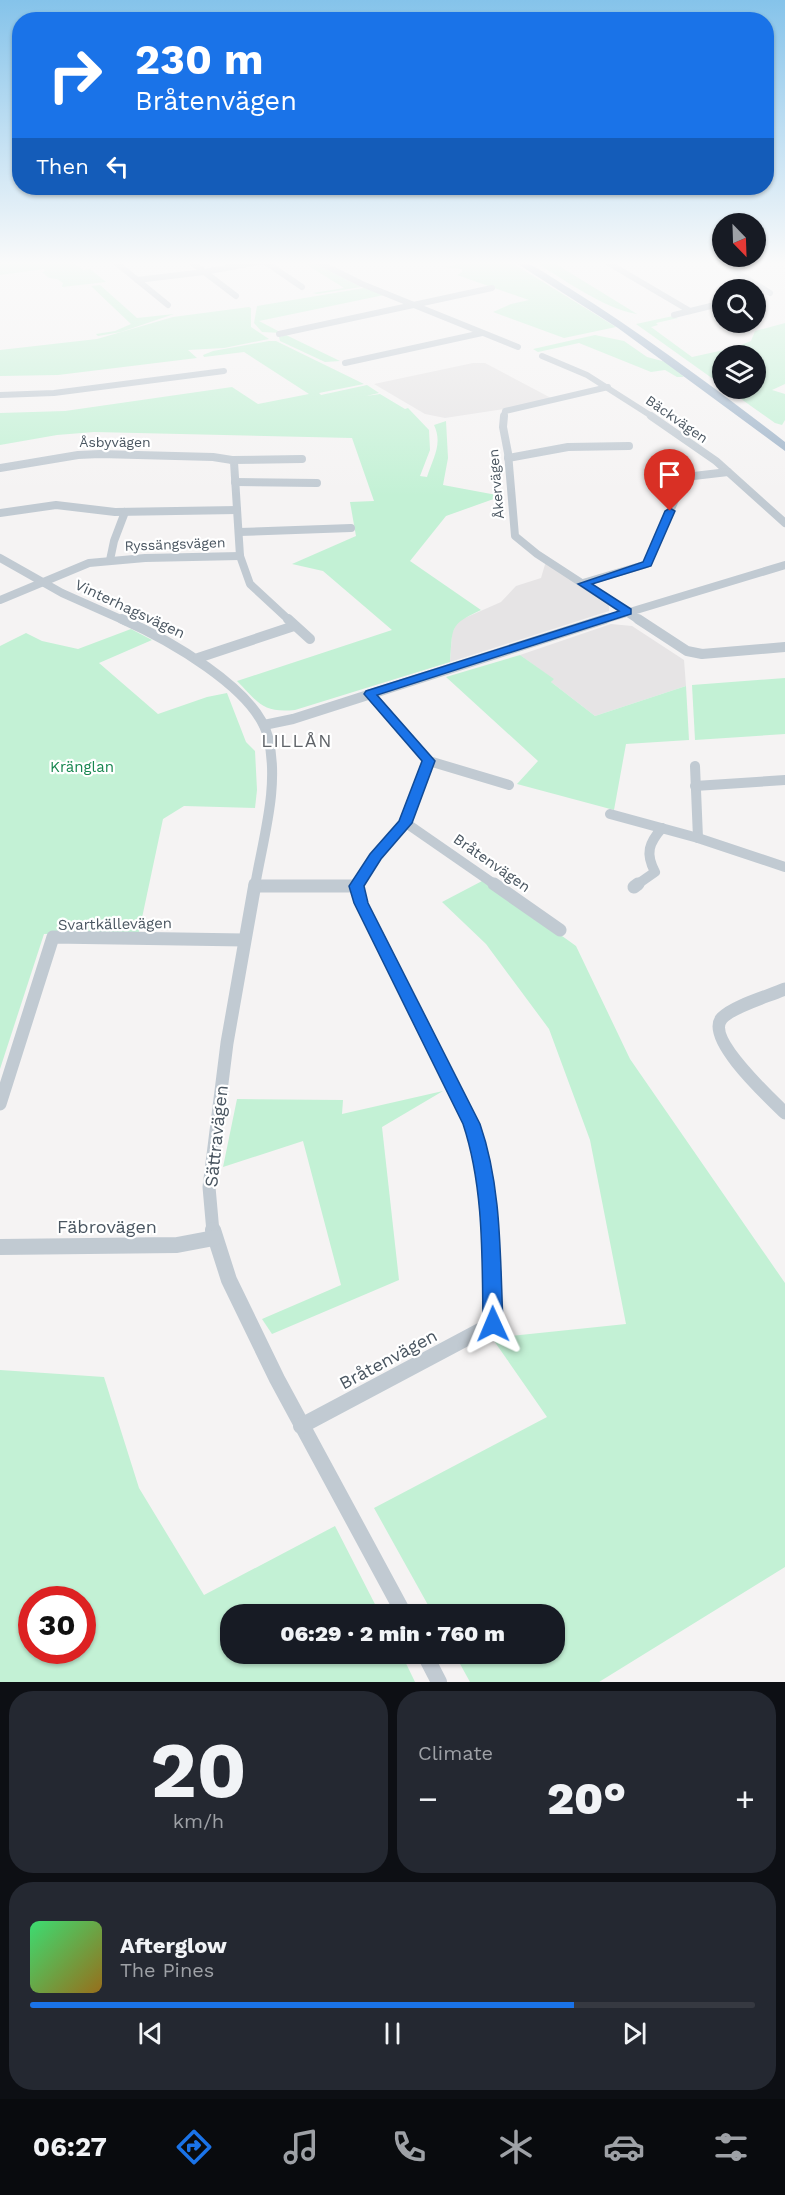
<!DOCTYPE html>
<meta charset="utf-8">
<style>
:root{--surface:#171b24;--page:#242831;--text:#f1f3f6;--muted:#9ea1a6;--line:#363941;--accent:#1a73e8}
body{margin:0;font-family:"Work Sans",sans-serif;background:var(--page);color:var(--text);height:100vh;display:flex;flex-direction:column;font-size:22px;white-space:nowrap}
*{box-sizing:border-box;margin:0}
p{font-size:20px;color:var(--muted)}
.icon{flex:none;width:33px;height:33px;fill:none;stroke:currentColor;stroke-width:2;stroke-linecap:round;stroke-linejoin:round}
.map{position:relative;height:1682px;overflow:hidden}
.side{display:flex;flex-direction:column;gap:9px;padding:9px;background:#0d0f14;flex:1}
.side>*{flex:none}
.top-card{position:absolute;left:12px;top:12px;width:762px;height:183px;border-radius:24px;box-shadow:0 2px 4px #0004;background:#1a73e8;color:#fff;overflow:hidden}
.needle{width:39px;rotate:157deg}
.controls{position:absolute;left:712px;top:213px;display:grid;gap:12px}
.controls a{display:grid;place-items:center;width:54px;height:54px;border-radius:50%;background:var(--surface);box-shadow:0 2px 4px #0004;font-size:30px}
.speed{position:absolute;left:18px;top:1586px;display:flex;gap:12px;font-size:30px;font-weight:700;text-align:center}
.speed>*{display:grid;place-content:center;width:78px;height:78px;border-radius:50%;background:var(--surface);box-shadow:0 2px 4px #0004;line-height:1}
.speed .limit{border:9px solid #d22;background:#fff;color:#111}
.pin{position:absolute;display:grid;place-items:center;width:51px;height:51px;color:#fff;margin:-62px -26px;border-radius:50% 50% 50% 0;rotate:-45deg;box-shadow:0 0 6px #0007}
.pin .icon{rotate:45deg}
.me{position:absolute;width:66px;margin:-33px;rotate:359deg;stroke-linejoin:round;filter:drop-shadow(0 0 4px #0008)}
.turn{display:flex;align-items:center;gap:21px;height:126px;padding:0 24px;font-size:27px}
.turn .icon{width:78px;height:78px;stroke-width:2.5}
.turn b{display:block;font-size:42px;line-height:51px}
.then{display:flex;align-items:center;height:57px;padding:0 24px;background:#0003;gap:12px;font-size:22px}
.big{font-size:45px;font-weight:800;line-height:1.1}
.side .tile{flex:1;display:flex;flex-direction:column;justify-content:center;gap:9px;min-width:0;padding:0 21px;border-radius:24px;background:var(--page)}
.side .dial{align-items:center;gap:0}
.dial b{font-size:78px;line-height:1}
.song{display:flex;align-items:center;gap:18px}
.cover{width:72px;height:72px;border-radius:9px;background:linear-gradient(135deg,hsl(140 70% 55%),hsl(40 70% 35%))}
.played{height:6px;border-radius:3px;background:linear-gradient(90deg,var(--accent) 75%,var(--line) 75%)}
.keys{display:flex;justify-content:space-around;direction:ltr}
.heat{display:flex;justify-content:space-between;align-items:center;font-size:33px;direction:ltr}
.side .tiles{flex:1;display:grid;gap:9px;grid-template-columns:1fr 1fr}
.tile:last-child{grid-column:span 2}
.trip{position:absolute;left:220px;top:1604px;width:345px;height:60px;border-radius:24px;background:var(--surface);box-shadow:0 2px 4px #0004;font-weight:800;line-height:60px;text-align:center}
.menu{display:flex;height:96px;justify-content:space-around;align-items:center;background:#090b0e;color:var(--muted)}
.menu .icon{width:42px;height:42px}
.menu .active{color:var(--accent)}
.menu b{font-size:27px;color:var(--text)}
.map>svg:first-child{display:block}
</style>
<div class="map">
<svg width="785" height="1682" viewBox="0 0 785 1682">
<rect width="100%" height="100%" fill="#f5f3f3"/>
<g fill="#e6e4e5">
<path d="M473,363H485L551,398L504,409L445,418L425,414L374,384Z"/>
<path d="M546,561L609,604V611L450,662L452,633L458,621L501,602L516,586L541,578Z"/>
<path d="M611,624L632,626L684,660L686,686L595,716L551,682L553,679L520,655Z"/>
</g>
<g fill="#c3f1d5" fill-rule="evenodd">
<path d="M0,261H72L83,270L90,269L106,282L62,287L63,283L57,279L49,278L42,272L45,271L44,269L0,275Z"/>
<path d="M301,261H309L361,287L317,294L313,293L344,288Z"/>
<path d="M474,261H509L616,327L564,338L493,312L511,304L529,300L457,275L462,272V269L443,267Z"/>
<path d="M533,261H551L637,314C604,309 562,278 533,261Z"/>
<path d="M100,285L137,318L174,314L121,332L98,336L96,334L115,331L131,324L91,286Z"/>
<path d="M364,288L384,295L259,321L282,333L262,332L254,323L257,306Z"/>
<path d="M249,307L251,308V327L269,339L224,348L188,350L197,358L58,375L0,376V350L97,339L173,317Z"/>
<path d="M673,316L678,318L656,323L658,325L651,327L692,357L733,348L751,341L755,331L785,323V384L772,390L785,394V420L782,425L775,423L727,389L756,388V356H723V386L636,324Z"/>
<path d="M286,335L340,361L325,362L280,341L279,337Z"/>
<path d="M595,335L624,341L647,357L666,362L684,377H677L665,370L651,372L579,343L538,352L533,349Z"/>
<path d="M269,341H276L364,384L319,393L321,395L367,385L379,393L366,396L380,394L405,409L408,408L429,430L430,450L420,476L427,477C433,458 443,444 434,425L446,421L448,458L443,485L502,496L446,516L410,561L481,610C448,625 453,628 450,662L295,710C262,713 259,703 237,681L392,630L323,571L292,564L356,536L350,502L374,501L352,438L94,432L57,435L0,445V413L65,411L232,387L258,404L309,394L244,352L204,357L203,355L213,351Z"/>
<path d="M131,629L152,640L99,663L158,714L207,697L227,693L246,742L255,751L257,790L255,808L184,806L163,819L139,932L44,934L0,1069V646L26,633L42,641L78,649Z"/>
<path d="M520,655L554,679L551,682L595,716L686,686L689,740L626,744L614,810L517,784L538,761L446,677Z"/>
<path d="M785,678V734L695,740L692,685Z"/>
<path d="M484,880L576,946L630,1059L785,1283V1567L599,1682H470L454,1653H555V1614H433L374,1508L547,1417L492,1338L626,1324L590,1140L549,1029L486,944L442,902Z"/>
<path d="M443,1091L382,1127L399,1280L272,1334L262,1319L341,1285L303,1141L223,1167L237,1099L343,1100L342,1114Z"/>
<path d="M0,1370L104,1377L139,1488L204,1595L335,1526L380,1614H231V1653H401L415,1682H0ZM32,1599H82V1650H32Z"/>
</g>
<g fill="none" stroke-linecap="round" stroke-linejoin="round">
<g stroke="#c1cad2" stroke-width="6">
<path d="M114,261L168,305"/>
<path d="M190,261L236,296"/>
<path d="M264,261L302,287"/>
<path d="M316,261L362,284L518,347"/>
<path d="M605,261L690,311"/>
<path d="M719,261L770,293"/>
<path d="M137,280L204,272L264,261"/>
<path d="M674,315L723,303"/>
<path d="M279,334L492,288"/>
<path d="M542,356L587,375L653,417"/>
<path d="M345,363L482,333"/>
<path d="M0,395L54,393L224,371"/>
<path d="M504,417L505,411L608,387"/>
</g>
<g stroke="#c1cad2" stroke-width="8">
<path d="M504,416L503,427L508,453L515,536L537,554L640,621"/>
<path d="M651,416L716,461L785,523"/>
<path d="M508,458L568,447L629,446"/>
<path d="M232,460L302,459"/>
<path d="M0,468L78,455L100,454L213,457L232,460L234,462L240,556L250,584L290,621"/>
<path d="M235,482L317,483"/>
<path d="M0,513L56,505L115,512L237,510"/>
<path d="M239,532L351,528"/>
<path d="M0,558L62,593L125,621"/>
<path d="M110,560L114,541L125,512"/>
<path d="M583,583L647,564L685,477L728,472"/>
<path d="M0,600L89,563L145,558L240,556"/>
<path d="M600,621L785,565"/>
</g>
<g stroke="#c1cad2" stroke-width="10">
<path d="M122,619C165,638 256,688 268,737C280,785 263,838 255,886"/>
<path d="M288,619L310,639"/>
<path d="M638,619L687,651L702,654L785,647"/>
<path d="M198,658L294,626"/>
<path d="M264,725L293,719L605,619"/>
<path d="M429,761L509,785"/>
<path d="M695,766L698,838"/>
<path d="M695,786L785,780"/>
<path d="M610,814L698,838L785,867"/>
<path d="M406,823L497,886"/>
<path d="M356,886L375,856L406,823L429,761L370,694"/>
<path d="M635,886L655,872C645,853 649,843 662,828"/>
</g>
<g stroke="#c1cad2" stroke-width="13">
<path d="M357,884L361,903L472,1123L484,1172L491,1232"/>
<path d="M494,884L560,930"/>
<path d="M255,886H356"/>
<path d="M634,887L638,884"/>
<path d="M785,989C769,996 733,1006 722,1018C704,1038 771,1099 785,1113"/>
<path d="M0,1104L53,937L244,940"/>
<path d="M213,1232L209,1187L227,1043L255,884"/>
</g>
<g stroke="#c1cad2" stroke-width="16">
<path d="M213,1230L229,1280L277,1379L404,1614"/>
<path d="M0,1247L177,1245L214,1238"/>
<path d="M301,1426L493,1324L490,1230"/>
<path d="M424,1653L439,1682"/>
</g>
<path fill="#9fb4c9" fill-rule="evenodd" d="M513,261C531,260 553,279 569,288C644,335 715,388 785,442V451L618,328Z"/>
</g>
<linearGradient id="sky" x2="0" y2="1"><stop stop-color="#85c3ea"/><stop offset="0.53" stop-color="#fafafa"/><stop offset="1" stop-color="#fafafa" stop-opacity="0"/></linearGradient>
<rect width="785" height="496" fill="url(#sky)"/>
<path fill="#1a73e8" stroke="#114b97" stroke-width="1.5" d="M670,508L675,511L651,566L592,584L631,609V614L377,695L435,761L412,823L381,859L364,886L368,903L480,1124C502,1187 500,1258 503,1324L500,1330L493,1333L486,1330L483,1324C482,1258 484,1187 463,1124L354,903L349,886L370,854L399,821L422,761L364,694L366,691L619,611L578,584L643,562L665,511Z"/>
<g text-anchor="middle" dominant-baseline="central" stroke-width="4.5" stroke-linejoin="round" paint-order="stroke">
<g font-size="14" fill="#4a5661" stroke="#fff">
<text transform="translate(677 419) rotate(35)">Bäckvägen</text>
<text x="115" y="442">Åsbyvägen</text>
<text transform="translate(496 484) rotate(-95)">Åkervägen</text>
<text transform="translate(175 544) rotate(-2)">Ryssängsvägen</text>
</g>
<g font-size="15" fill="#4a5661" stroke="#fff">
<text transform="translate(130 609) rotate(25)">Vinterhagsvägen</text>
<text transform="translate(492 863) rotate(35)">Bråtenvägen</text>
<text transform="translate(115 924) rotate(-1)">Svartkällevägen</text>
</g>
<g font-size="15" fill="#17864f" stroke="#fff">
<text x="82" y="767">Kränglan</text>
</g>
<g font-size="18" letter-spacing="1.5" fill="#5f6368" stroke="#fff">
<text x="297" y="740">LILLÅN</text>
</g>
<g font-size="18" fill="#4a5661" stroke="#fff">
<text transform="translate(216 1136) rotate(-84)">Sättravägen</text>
<text x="107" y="1226">Fäbrovägen</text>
<text transform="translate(388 1359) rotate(-28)">Bråtenvägen</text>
</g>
</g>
</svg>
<div class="controls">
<a><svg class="needle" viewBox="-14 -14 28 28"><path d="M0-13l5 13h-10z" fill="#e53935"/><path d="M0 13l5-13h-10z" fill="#9ea1a6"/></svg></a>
<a><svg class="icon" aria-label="search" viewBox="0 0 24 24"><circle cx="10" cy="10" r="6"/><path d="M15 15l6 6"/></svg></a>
<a><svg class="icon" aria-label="layers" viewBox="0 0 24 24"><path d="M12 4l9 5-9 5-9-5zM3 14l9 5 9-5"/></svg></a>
</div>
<div class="speed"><div class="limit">30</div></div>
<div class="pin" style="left:670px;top:511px;background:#d93025"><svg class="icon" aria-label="arrive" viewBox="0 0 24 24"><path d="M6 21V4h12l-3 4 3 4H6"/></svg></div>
<svg class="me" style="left:493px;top:1324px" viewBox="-20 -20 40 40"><path d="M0-17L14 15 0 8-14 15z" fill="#1a73e8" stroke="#fff" stroke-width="4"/></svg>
<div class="trip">06:29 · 2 min · 760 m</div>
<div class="top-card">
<div class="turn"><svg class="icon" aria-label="right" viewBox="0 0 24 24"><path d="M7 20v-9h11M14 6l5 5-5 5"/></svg><div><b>230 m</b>Bråtenvägen</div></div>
<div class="then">Then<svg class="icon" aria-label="left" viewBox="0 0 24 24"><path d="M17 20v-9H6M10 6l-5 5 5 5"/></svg></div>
</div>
</div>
<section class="side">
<div class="tiles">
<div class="tile dial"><b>20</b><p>km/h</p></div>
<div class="tile"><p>Climate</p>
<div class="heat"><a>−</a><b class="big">20°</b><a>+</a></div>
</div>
<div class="tile">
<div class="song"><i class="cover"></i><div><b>Afterglow</b><p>The Pines</p></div></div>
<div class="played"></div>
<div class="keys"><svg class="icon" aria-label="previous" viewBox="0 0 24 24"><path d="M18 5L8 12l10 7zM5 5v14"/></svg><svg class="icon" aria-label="pause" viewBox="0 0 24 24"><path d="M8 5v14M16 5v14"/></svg><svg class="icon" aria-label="next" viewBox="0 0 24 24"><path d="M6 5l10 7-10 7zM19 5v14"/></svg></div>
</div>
</div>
</section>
<nav class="menu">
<b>06:27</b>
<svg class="icon active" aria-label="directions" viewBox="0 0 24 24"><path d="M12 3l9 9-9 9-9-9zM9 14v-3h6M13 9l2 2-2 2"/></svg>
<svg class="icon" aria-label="music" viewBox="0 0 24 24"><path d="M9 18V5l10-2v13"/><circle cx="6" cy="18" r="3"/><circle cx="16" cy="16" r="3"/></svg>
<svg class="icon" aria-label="phone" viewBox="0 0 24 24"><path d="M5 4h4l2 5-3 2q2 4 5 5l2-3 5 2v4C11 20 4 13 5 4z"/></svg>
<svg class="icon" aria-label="climate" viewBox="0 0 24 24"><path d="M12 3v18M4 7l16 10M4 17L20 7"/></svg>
<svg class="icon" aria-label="car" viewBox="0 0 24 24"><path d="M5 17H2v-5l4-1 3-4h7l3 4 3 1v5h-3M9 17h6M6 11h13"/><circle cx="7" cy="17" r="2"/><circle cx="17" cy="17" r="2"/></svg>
<svg class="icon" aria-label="filters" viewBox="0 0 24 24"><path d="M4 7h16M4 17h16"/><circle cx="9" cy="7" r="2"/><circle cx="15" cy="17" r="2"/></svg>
</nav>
